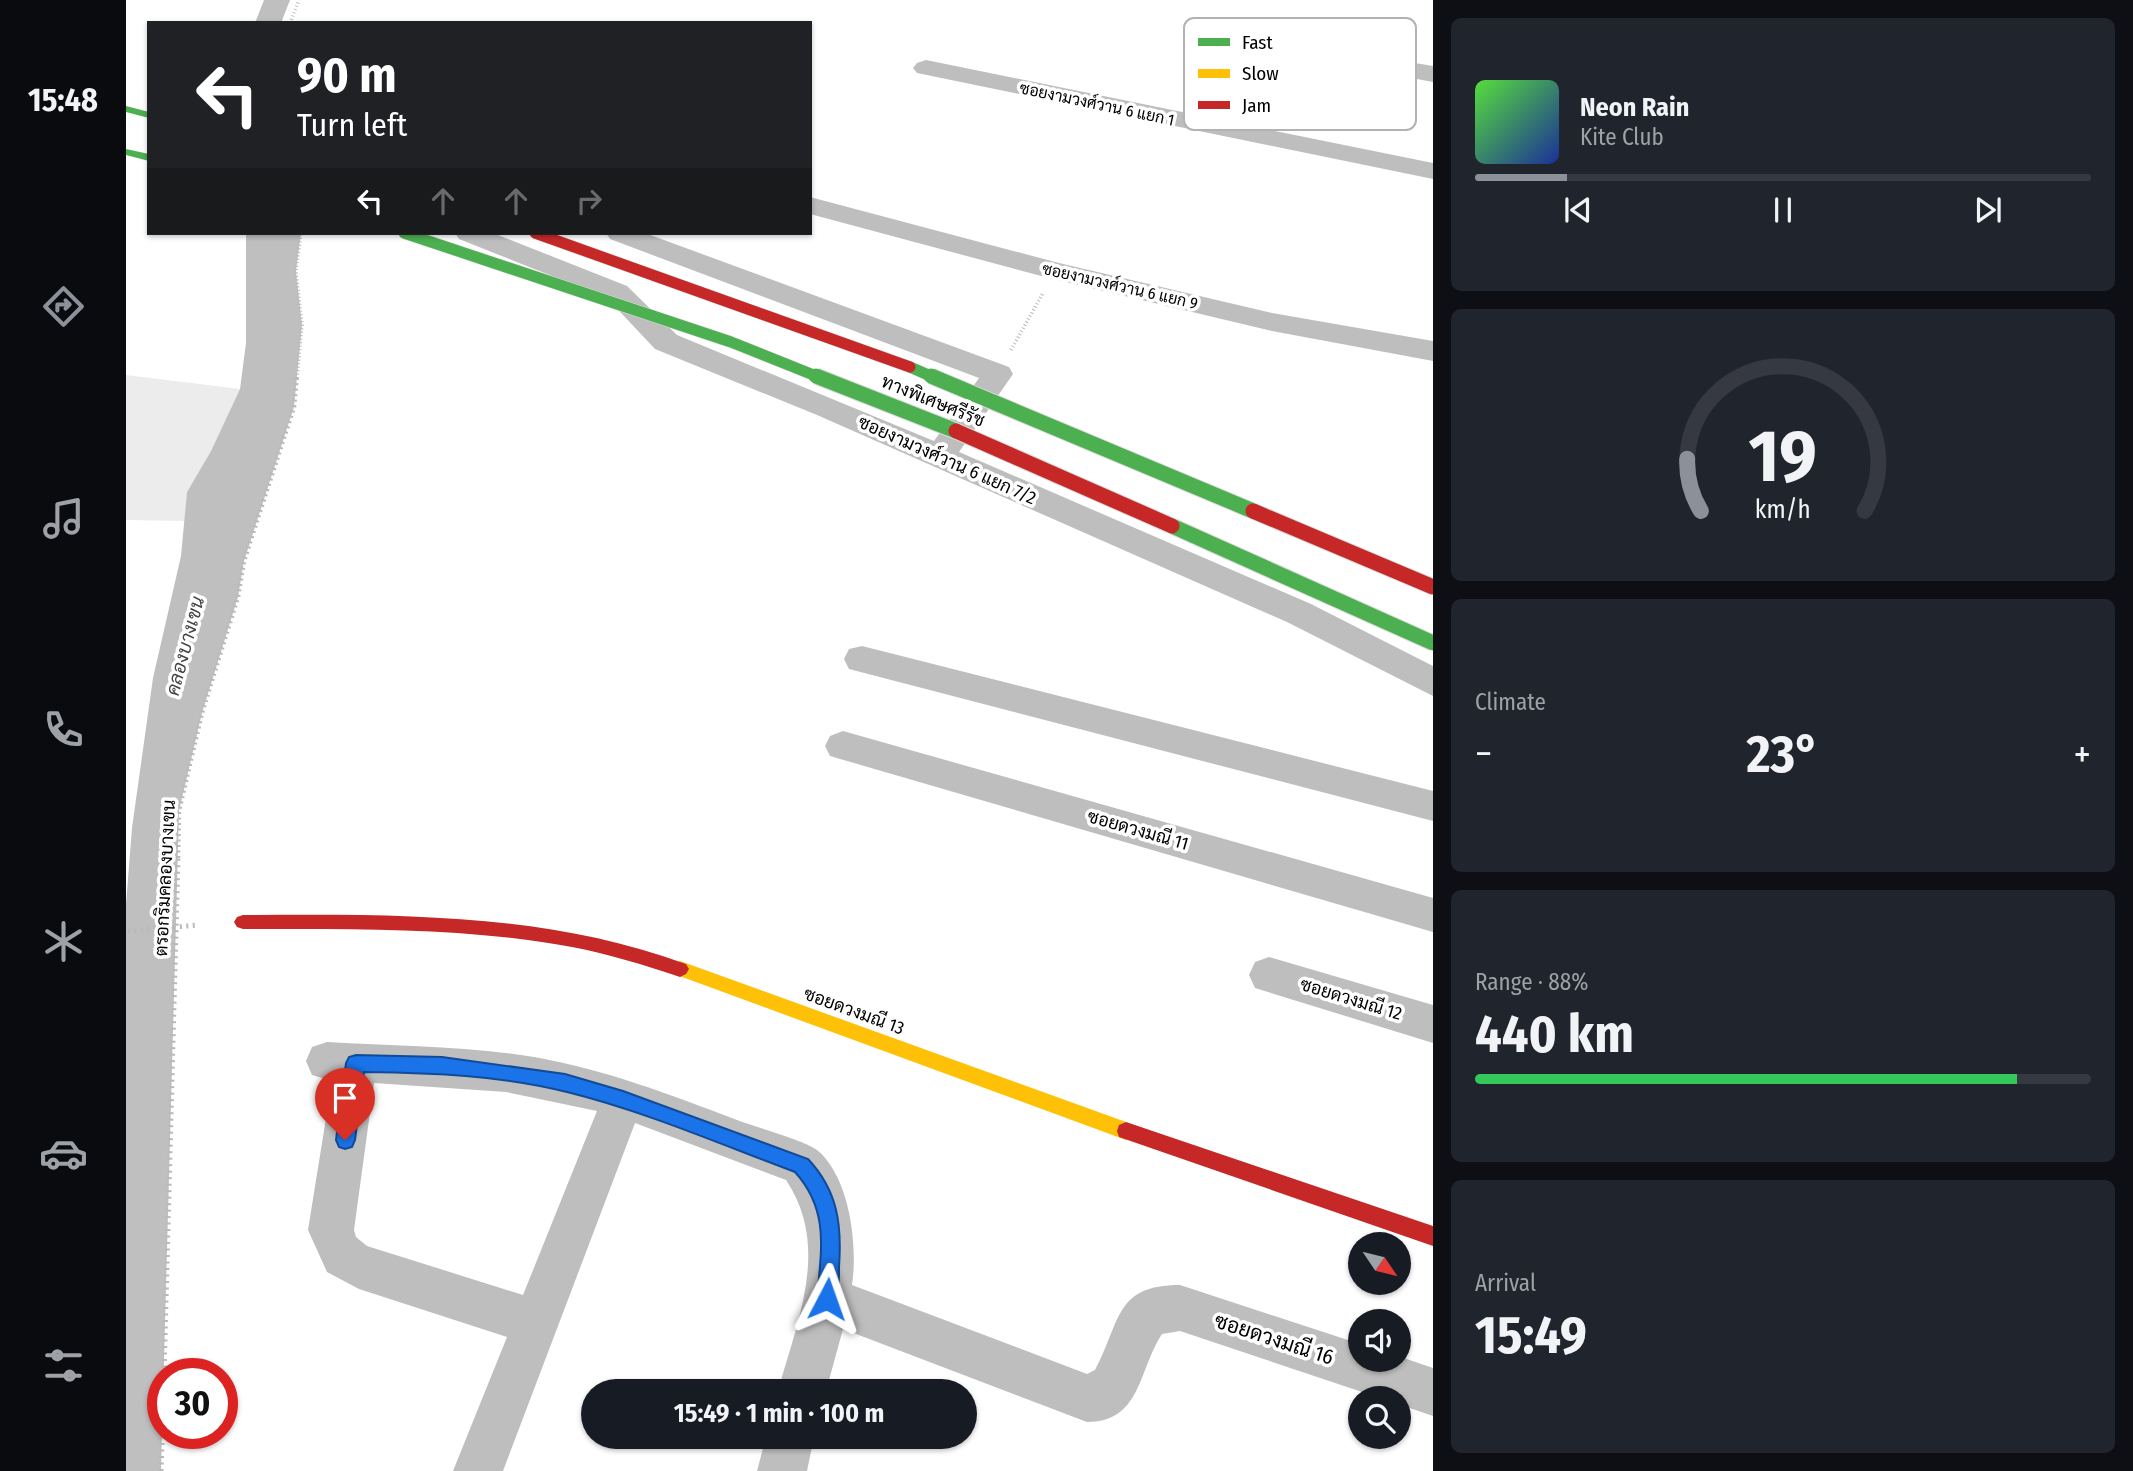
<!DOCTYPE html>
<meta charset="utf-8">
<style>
:root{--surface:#171b24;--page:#20242c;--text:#f1f3f6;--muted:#9ea1a6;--line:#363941;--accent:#8c9099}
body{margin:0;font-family:"Fira Sans Condensed",Sarabun,sans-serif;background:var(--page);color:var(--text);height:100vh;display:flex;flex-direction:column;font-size:26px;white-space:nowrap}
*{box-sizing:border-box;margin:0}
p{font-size:23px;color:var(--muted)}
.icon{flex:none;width:38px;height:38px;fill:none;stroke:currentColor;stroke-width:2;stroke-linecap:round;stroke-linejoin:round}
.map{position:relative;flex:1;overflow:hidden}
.panel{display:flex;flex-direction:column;gap:18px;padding:18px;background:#0d0f14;width:700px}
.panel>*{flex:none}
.guide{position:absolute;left:21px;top:21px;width:665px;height:214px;border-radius:0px;box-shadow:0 2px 5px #0004;background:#202124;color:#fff;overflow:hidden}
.needle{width:46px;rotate:125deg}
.controls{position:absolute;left:1222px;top:1232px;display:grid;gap:14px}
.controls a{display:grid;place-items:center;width:63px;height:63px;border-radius:50%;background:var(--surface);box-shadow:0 2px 5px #0004;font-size:35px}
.speed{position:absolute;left:21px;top:1358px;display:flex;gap:14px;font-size:35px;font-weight:700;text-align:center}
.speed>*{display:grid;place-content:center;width:91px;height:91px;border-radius:50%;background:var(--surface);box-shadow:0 2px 5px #0004;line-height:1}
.speed .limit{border:10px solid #d22;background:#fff;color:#111}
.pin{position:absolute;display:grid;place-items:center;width:60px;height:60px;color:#fff;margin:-72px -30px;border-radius:50% 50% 50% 0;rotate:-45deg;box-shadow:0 0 7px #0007}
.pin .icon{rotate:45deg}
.me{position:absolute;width:77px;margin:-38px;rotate:4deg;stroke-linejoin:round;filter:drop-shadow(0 0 5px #0008)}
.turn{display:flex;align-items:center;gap:24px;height:147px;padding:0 35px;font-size:32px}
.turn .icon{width:91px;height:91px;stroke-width:2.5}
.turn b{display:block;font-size:49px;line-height:60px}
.lanes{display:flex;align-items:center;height:66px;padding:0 35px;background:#0003;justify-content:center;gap:35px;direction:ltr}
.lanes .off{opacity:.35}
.big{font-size:52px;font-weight:700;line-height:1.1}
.panel .widget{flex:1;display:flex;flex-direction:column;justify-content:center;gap:10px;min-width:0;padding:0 24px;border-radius:10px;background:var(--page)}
.panel .dial{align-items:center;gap:0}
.dial svg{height:182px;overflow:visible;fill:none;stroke:var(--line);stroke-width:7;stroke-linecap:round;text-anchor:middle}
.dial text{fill:var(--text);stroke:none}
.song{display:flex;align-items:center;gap:21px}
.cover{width:84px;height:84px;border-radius:10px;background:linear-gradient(135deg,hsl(110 70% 55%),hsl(230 70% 35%))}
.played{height:7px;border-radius:4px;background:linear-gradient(90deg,var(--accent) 15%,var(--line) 15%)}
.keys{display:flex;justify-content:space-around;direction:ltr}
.heat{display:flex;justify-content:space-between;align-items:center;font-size:38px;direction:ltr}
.charge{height:10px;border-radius:5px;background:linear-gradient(90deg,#34c759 88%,var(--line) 0)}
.trip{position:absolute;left:455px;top:1379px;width:396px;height:70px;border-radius:35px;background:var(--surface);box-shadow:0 2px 5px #0004;font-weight:700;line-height:70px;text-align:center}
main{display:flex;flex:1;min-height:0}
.dock{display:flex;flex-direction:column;width:126px;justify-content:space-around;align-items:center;background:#090b0e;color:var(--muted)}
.dock .icon{width:49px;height:49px}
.dock .active{color:var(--accent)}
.dock b{font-size:32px;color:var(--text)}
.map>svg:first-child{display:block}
</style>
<main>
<nav class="dock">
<b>15:48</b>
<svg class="icon active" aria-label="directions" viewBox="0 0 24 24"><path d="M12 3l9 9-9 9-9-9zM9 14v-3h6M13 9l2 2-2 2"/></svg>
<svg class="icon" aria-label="music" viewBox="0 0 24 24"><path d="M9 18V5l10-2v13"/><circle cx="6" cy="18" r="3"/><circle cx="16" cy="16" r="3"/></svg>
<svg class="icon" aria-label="phone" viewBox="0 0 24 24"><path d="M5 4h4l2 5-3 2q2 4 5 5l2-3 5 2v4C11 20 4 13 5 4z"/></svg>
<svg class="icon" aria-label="climate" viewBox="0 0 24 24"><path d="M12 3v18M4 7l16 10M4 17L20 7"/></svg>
<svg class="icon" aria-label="car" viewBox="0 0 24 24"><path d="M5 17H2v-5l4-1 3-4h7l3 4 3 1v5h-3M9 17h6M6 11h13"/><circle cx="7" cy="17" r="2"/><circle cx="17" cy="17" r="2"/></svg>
<svg class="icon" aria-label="filters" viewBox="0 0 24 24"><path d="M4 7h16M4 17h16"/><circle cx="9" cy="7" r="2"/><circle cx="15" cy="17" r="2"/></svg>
</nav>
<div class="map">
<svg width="1307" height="1471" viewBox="0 0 1307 1471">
<rect width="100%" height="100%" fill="#fff"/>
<path fill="#ececec" d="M0,375L114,389L85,451L61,492L59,521L0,520Z"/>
<path fill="#bfbfbf" d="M120,233H175L170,271L176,325L168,407L118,561L112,597L76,713L53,811L35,1471H0V904L6,828L27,678L55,556L61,492L85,451L114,389L120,343Z"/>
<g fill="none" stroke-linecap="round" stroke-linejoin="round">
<path fill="#bfbfbf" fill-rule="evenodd" d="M138,0H164L155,23H129Z"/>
<g stroke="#b9b9b9" stroke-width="3.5" stroke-dasharray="1 2.5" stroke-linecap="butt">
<path d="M164,23L173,0"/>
<path d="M885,350L917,293"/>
<path d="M171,378L176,325L170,271L175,233"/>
</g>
<path stroke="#b9b9b9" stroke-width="4.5" stroke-dasharray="2 3.5" stroke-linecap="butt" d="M52,858L53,811L76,713L112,597L118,561L168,407L171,376"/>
<g stroke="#b9b9b9" stroke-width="5" stroke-dasharray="2 4.5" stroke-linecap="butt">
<path d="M38,1374L52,857"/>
<path d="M35,1471L37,1417"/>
</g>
<g fill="#bebebe" fill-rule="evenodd">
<path d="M1187,46L1307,66V82L1178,58L1175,53L1178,48Z"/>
<path d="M800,60L1307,163V179L791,73L787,68L791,63Z"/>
<path d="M684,197L933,263L1146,313L1307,341V361L1146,331L919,277L684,214Z"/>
<path d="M329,233H367L501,286L551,335L808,441L853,378L484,239L480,233H519L883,367L887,374L833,452L1185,604L1307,666V696L1161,622L691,415L529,349L481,298L333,239Z"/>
<path d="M736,646L1307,791V821L723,669L718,659L723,649Z"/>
<path d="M717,731L1307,898V932L704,756L699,746L704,736Z"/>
<path d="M1143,957L1307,1005V1043L1129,988L1123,975L1129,962Z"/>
<path d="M201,1042C270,1046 340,1046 408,1057C478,1069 545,1095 611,1120C629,1127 678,1140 691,1150C724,1177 732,1246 726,1285L961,1374L969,1370C995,1322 988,1285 1054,1285L1234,1344V1360H1272V1356L1307,1368V1416L1272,1404V1398H1254L1054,1331L1036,1334C1012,1371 1015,1422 961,1422L717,1329L700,1391H652C671,1321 705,1247 660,1180L509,1123L377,1471H327L381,1337L233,1289L201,1272L182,1230L206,1081L186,1075L180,1061L186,1047ZM248,1083L380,1092L471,1111L397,1295L241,1246L230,1237L228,1230Z"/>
<path d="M640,1437H688L681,1471H631Z"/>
</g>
<g fill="#4caf50" fill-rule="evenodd">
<path d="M0,106L23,112V118L0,112Z"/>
<path d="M0,149L23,154V161L0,155Z"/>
</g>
<path fill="#ffc107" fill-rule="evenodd" d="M554,961L1000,1122L1007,1125L1009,1131L1007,1137L1000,1140L548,974L545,969L548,964Z"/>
<g fill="#c62828" fill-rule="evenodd">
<path d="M117,915C266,914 418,912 560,964L563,969L560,974L554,977C518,965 483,954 446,947C338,927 227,929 117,929L111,927L108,922L111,917Z"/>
<path d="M1000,1122L1307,1226V1246L993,1137L991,1131L993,1125Z"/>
</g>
<g stroke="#dbdbdb" stroke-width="12" stroke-linecap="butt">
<g id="fast-bridge-far1">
<path d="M278,233L605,342L695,378"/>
<path d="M784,367L809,378"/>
</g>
</g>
<g stroke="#dbdbdb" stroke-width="17" stroke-linecap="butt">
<g id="fast-bridge">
<path d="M690,376L830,431"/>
<path d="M805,376L1127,511"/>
<path d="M1046,526L1307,643"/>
</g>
</g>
<g stroke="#dbdbdb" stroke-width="12" stroke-linecap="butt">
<path id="jam-bridge-far1" d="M409,233L784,367"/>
</g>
<g stroke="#dbdbdb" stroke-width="17" stroke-linecap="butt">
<g id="jam-bridge">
<path d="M830,431L1046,526"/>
<path d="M1127,511L1307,587"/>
</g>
</g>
<path stroke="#b9b9b9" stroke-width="5" stroke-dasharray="2 4.5" stroke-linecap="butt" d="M2,931L73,925"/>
<use href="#fast-bridge-far1" stroke="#4caf50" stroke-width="11"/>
<use href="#fast-bridge" stroke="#4caf50" stroke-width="15"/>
<use href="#jam-bridge-far1" stroke="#c62828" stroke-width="11"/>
<use href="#jam-bridge" stroke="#c62828" stroke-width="15"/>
</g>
<path fill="#1a73e8" stroke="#114b97" stroke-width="2" d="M230,1055L316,1057L439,1074L497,1091L682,1159C712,1191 716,1225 713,1267C713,1280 713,1294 708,1306L701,1309L694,1306L691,1299C695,1250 704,1211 669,1172C594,1144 518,1111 441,1092C374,1075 305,1073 238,1072L229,1140L226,1147L219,1149L213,1147L210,1140L220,1063L223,1057Z"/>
<g text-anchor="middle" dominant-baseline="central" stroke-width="7" stroke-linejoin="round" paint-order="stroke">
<g font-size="16" fill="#000" stroke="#fff">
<text transform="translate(971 104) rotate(12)">ซอยงามวงศ์วาน 6 แยก 1</text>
<text transform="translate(994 286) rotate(13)">ซอยงามวงศ์วาน 6 แยก 9</text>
</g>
<g font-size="18" fill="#000" stroke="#fff">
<text transform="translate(807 401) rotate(22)">ทางพิเศษศรีรัช</text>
<text transform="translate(821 460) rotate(24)">ซอยงามวงศ์วาน 6 แยก 7/2</text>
<text transform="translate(1012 830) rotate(16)">ซอยดวงมณี 11</text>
<text transform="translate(39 878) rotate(-87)">ตรอกริมคลองบางเขน</text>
<text transform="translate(1225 999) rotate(17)">ซอยดวงมณี 12</text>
<text transform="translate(728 1011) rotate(20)">ซอยดวงมณี 13</text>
</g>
<g font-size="19" font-style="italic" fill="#444" stroke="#fff">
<text transform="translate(59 646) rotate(-75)">คลองบางเขน</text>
</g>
<g font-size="21" fill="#000" stroke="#fff">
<text transform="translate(1148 1339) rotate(18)">ซอยดวงมณี 16</text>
</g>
</g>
<rect x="1058" y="18" width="232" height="112" rx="10" fill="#fff" stroke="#b2b2b2" stroke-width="2"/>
<rect x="1072" y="38" width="32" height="8" fill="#4caf50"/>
<rect x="1072" y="69" width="32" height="9" fill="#ffc107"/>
<rect x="1072" y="101" width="32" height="8" fill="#c62828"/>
<g font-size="19" fill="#000">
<text x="1116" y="49">Fast</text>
<text x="1116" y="80">Slow</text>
<text x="1116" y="112">Jam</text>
</g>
</svg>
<div class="controls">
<a><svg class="needle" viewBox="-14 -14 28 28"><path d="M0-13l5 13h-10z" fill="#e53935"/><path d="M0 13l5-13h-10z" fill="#9ea1a6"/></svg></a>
<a><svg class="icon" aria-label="sound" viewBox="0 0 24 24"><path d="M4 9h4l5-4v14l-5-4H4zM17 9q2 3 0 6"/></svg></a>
<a><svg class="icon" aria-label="search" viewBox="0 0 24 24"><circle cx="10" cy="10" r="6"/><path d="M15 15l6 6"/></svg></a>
</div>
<div class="speed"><div class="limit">30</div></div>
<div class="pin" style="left:219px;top:1140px;background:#d93025"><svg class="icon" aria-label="arrive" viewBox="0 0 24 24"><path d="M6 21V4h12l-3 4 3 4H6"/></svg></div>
<svg class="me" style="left:701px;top:1299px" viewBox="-20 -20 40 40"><path d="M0-17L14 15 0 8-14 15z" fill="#1a73e8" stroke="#fff" stroke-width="4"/></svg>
<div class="trip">15:49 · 1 min · 100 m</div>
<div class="guide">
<div class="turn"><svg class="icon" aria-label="left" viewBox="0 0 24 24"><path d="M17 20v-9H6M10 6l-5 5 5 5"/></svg><div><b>90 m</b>Turn left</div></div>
<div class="lanes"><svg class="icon" aria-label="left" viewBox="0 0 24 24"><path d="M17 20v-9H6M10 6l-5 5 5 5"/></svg><svg class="icon off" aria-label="ahead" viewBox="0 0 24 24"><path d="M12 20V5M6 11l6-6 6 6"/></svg><svg class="icon off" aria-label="ahead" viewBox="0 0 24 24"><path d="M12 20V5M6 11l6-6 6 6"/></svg><svg class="icon off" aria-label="right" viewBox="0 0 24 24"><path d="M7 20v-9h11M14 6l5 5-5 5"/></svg></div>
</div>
</div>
<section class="panel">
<div class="widget">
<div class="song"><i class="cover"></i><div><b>Neon Rain</b><p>Kite Club</p></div></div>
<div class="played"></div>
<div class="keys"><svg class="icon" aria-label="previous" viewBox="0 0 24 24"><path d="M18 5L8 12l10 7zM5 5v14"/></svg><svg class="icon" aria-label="pause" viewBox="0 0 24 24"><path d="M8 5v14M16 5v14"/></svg><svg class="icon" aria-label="next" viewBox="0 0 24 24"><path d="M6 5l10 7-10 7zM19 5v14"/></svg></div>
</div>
<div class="widget dial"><svg viewBox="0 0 100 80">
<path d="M14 69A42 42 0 1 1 86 69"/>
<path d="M14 69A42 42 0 0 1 8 46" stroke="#8c9099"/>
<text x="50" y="56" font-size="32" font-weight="700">19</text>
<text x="50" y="72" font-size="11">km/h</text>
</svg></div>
<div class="widget"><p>Climate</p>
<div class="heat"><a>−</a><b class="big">23°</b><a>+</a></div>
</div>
<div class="widget"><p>Range · 88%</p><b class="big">440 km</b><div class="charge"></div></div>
<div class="widget"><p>Arrival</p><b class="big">15:49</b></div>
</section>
</main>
